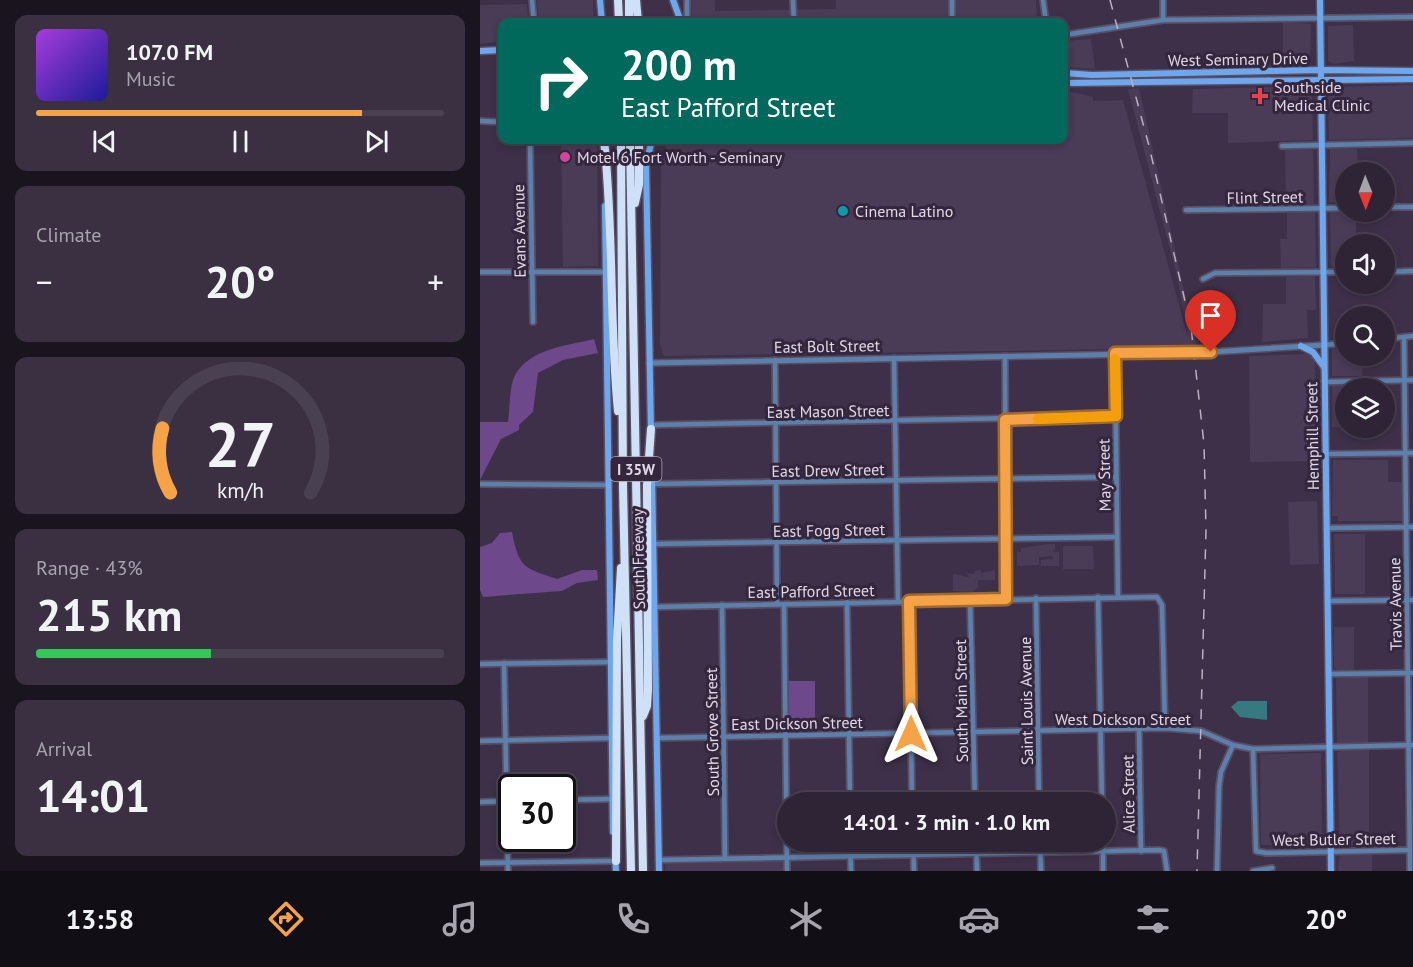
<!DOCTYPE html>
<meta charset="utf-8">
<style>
:root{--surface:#2e2436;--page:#3a3042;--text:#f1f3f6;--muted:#a7a4ad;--line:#494151;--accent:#f5a346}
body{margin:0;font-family:"PT Sans",sans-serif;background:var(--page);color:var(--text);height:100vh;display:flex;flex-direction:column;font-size:22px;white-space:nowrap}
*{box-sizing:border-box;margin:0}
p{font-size:20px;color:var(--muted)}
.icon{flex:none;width:33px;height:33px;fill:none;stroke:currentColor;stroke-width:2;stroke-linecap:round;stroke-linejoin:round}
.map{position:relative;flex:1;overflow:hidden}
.sheet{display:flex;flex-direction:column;gap:15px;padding:15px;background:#19141e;width:480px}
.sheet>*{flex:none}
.top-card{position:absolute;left:18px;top:18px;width:570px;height:126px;border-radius:12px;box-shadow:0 3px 9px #0003,0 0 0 2px var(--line);background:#00695c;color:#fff;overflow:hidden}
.needle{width:39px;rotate:179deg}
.controls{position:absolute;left:855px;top:162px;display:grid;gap:12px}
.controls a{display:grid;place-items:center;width:60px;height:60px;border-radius:50%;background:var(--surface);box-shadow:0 3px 9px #0003,0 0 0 2px var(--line);font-size:30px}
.speed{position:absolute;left:18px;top:774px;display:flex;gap:12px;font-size:30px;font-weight:700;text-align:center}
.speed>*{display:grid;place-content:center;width:78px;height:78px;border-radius:50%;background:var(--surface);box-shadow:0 3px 9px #0003,0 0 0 2px var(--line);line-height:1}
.speed .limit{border:3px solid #111;border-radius:9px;background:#fff;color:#111}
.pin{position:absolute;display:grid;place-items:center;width:51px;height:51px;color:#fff;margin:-62px -26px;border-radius:50% 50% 50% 0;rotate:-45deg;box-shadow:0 0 6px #0007}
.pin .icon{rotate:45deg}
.me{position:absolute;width:66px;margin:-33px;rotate:0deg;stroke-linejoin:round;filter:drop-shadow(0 0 4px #0008)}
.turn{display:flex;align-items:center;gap:21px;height:126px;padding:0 24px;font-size:27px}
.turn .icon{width:78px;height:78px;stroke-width:2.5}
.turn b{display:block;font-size:42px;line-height:51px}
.big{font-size:45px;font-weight:600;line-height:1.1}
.sheet .tile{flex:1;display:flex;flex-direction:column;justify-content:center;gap:9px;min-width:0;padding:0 21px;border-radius:12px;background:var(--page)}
.sheet .dial{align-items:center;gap:0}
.dial svg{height:156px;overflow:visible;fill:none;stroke:var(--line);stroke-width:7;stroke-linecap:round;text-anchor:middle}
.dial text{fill:var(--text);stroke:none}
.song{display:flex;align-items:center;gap:18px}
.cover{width:72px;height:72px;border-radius:9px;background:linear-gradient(135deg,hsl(280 70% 55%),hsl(240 70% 35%))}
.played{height:6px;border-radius:3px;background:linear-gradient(90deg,var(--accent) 80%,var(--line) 80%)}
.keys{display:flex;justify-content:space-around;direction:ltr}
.heat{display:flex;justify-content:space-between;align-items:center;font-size:33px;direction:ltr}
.charge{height:9px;border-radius:4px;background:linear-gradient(90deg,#34c759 43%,var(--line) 0)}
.trip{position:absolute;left:297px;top:792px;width:339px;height:60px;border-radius:30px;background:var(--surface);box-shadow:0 3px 9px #0003,0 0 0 2px var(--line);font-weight:600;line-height:60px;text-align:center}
.tab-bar{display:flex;height:96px;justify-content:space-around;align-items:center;background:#120e16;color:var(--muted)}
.tab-bar .icon{width:42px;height:42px}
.tab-bar .active{color:var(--accent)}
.tab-bar b{font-size:27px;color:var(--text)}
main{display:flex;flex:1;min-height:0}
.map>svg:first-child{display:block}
</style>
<main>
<section class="sheet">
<div class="tile">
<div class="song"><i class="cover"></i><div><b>107.0 FM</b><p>Music</p></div></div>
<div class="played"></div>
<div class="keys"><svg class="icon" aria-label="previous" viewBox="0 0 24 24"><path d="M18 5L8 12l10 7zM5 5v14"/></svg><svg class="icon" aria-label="pause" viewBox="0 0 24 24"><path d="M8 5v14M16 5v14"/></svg><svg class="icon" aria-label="next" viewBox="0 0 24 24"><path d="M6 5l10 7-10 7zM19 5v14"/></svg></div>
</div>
<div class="tile"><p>Climate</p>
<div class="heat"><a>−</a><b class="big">20°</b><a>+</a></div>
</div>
<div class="tile dial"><svg viewBox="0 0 100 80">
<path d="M14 69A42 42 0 1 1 86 69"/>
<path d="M14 69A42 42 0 0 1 10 36" stroke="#f5a346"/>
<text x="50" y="56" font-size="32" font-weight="700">27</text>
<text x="50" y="72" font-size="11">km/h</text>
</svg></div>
<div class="tile"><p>Range · 43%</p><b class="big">215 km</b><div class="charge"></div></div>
<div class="tile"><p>Arrival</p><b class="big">14:01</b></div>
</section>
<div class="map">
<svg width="933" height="871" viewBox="0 0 933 871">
<rect width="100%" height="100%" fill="#3d3048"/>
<g fill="#4a3b57">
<path d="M57,0H113L114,22H59Z"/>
<path d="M211,0H235V11L356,9V0H556L557,22H212Z"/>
<path d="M47,4L48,22H22V41L0,44V5Z"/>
<path d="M803,22L831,24L830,65L803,66Z"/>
<path d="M873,25L874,61L854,64L848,61V26Z"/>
<path d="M611,39L615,69L584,67V41Z"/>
<path d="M933,85V138L849,140L848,89L851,87Z"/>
<path d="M830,86L832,90L833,140L748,143V113H712L713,89Z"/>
<path d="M659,88L717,348L184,356L180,345L181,161L189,140H584V90L613,97V101L643,100L708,338L698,280L648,89Z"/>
<path d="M81,140H117L118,266L83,267Z"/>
<path d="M850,149H877L878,172H866L865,203L849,202Z"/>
<path d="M805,150H833L834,204H806Z"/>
<path d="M835,212L836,267L801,268L800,239H807V213Z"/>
<path d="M850,212H876V241H902V244H866L865,267H851Z"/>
<path d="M835,276L836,310H827L828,338L782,342L783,304H806V277Z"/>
<path d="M865,347L866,356H883L882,376H852V349Z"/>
<path d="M828,354L835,360L836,461L770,462L769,356Z"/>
<path d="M884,384V388H866L865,427H852V385Z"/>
<path d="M853,460H908V482H922V521H858V516H852Z"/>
<path d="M837,501L839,564L810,565L808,502Z"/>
<path d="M854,534H885V594H855Z"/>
<path d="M569,544H575V550L572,551L579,552V566H561V560L573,559L572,556L559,557V565L537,566V552H541V548Z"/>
<path d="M583,546H613L614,569H583Z"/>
<path d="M501,570V573L515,570V580H498V588L492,592L473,591V574L489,577L487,573L494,574L495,571Z"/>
<path d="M854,627H874V671L858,670L854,668Z"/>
<path d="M888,676V743L859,744L857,742L856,677Z"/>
<path d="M889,749V845L860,846L857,753L861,750Z"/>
<path d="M841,753L842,845H781L780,754Z"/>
<path d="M860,855H892V871H858Z"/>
<path d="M303,861V871H185V864Z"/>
</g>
<g fill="#6d488a">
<path d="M114,339L118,353L83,360L58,373L53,412L39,425V430L21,439L0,480V422H28C30,409 29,387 35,375C51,348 87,346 114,339Z"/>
<path d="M32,532C39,568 44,568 77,579L102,570H117L118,580L97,583L82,591L3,597L0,590V547L12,543L20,533Z"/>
<path d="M307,681H335V720L308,721Z"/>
</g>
<path fill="#347a7f" d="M758,701H787V720L760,717L751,707Z"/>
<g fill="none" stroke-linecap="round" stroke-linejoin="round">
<g stroke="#5a4e65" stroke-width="8">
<g id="minor">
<path d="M52,0L54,22"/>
<path d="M207,0V22"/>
<path d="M313,0L314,22"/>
<path d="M472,0V22"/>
<path d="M563,0L566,22"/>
<path d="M683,0V20"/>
<path d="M584,35L683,20L933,17"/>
<path d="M0,121L22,122"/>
<path d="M50,140L53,322"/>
<path d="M802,146L933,143"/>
<path d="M904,207H933"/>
<path d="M706,210L866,208"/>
<path d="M0,272H126"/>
<path d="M904,272L933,271"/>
<path d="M723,279L735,273L866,272"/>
<path d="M924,337L930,871"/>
<path d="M904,339L933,336"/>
<path d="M844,345L866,343"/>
<path d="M635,354L638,597"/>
<path d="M525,356L526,599"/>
<path d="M414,358L418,601"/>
<path d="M295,360L297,604"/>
<path d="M844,382L933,380"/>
<path d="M171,425L636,416"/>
<path d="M846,454L933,453"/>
<path d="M0,484L128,485"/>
<path d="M172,484L636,477"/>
<path d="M847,528L933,527"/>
<path d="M173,544L637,537"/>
<path d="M618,597L622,802"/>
<path d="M556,598L559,802"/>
<path d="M490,599L495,802"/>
<path d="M429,601L432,802"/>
<path d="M848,601L933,600"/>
<path d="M367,602L370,802"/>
<path d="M304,604L307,871"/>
<path d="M242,605L245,858"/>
<path d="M173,607L677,597L682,605L685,728"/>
<path d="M24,663L28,871"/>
<path d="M0,664L131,662"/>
<path d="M849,674L933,673"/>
<path d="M659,728L661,851"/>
<path d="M177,738L685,728L721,731L753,745L773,749L933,745"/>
<path d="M0,741L131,738"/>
<path d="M773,749L776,851L786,853L930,850"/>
<path d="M82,800L132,799"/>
<path d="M0,802L32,801"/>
<path d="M370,842L371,871"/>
<path d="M433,842L434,871"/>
<path d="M496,842L497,871"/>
<path d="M560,842L561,871"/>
<path d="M623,842V871"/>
<path d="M178,860L679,850L684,851L687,871"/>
<path d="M0,863L136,861"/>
<path d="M737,871L739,786L741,772L753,745"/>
<path d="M773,871L792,868"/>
</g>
</g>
<g stroke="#5a4e65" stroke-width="8">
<path id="tertiary" d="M169,363L715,353L844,345"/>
</g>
<g stroke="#5a4e65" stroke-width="9">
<g id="secondary">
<path d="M120,0L122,22"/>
<path d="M193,0L201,22"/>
<path d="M840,0L851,871"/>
<path d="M0,51L22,50"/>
<path d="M584,73L612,75L841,70L933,71"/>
<path d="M584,83L933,79"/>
<path d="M125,206L133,832"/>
<path d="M821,346L833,352L844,367"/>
<path d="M171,432L166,164L172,140"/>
<path d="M172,473L179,871"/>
<path d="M135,857L136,871"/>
</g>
</g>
<g stroke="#5a4e65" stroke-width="11">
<g id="motorway">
<path d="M138,0L139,22"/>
<path d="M149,0V22"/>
<path d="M156,0L158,22"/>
<path d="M124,140C134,230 129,321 138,411"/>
<path d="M141,140L143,486L151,871"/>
<path d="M150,140L163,871"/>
<path d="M155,203L159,185V140"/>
<path d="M163,716L167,706L168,690L167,486L171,429"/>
<path d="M136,861L137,639L141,568"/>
</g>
</g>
<use href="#minor" stroke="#5b80ac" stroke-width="4.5"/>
<use href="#tertiary" stroke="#5b80ac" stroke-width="5"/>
<use href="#secondary" stroke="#6da8ee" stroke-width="6"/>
<use href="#motorway" stroke="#cfe1f6" stroke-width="8"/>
<path stroke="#bab1c2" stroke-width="1.5" stroke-dasharray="10 10" stroke-linecap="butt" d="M630,0L669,146L711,327L724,444L726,530L717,871"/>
</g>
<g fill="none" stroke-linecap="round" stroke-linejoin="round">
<g stroke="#9f6a2e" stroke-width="15">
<path id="route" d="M431,734L429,601L526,599L525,420L636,416L635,353L731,352"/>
</g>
<use href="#route" stroke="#f5a346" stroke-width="10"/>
<path stroke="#f59e0b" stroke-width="10" d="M558,419L636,416L635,359"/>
</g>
<path fill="#e0444e" stroke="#33263d" stroke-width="2" d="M777 87h6v6h6v6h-6v6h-6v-6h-6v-6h6z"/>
<circle fill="#d1479c" stroke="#33263d" stroke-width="2" cx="85" cy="157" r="6"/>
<circle fill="#0f9aa8" stroke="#33263d" stroke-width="2" cx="363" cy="211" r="6"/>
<g text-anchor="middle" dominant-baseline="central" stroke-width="6" stroke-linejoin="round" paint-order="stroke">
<rect fill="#33263d" stroke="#aca3b4" stroke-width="1.5" x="130.5" y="457" width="51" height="24" rx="4.5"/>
<g font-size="15" font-weight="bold" fill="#e0d8e7">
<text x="156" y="469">I 35W</text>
</g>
<g font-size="16" fill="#e0d8e7" stroke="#33263d">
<text transform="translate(758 59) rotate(-1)">West Seminary Drive</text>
<text transform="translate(785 197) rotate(-1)">Flint Street</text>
<text transform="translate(39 231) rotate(-91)">Evans Avenue</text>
<text transform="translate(347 346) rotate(-1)">East Bolt Street</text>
<text transform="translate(348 411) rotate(-1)">East Mason Street</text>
<text transform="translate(832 436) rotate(-91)">Hemphill Street</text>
<text transform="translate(348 470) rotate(-1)">East Drew Street</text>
<text transform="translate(624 475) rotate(-91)">May Street</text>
<text transform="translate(349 530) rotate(-1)">East Fogg Street</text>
<text transform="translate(158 559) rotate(-91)">South Freeway</text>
<text transform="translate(331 591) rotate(-1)">East Pafford Street</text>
<text transform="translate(915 604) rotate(-91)">Travis Avenue</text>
<text transform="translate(481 701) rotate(-91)">South Main Street</text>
<text transform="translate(546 701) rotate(-91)">Saint Louis Avenue</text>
<text x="643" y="719">West Dickson Street</text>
<text transform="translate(317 723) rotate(-1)">East Dickson Street</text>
<text transform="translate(232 732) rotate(-91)">South Grove Street</text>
<text transform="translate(648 794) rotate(-91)">Alice Street</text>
<text transform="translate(854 839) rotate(-1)">West Butler Street</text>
</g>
<g font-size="16" fill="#e0d8e7" stroke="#33263d" text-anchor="start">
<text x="794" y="87">Southside<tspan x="794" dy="18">Medical Clinic</tspan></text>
<text x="97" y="157">Motel 6 Fort Worth - Seminary</text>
<text x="375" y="211">Cinema Latino</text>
</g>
</g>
</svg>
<div class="controls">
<a><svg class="needle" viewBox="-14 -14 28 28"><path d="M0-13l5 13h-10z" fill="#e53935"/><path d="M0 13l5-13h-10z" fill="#a7a4ad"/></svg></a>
<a><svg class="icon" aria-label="sound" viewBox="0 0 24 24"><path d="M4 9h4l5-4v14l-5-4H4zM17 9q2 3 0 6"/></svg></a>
<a><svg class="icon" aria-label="search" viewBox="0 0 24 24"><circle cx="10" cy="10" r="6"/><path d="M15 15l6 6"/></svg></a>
<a><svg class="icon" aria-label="layers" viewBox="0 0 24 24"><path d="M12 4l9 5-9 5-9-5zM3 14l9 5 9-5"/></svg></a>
</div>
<div class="speed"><div class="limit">30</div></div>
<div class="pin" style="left:731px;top:352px;background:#d93025"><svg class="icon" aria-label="arrive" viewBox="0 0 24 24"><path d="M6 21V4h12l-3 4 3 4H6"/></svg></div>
<svg class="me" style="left:431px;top:734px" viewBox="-20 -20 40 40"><path d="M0-17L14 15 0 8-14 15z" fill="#f5a346" stroke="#fff" stroke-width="4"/></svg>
<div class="trip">14:01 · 3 min · 1.0 km</div>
<div class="top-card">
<div class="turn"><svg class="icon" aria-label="right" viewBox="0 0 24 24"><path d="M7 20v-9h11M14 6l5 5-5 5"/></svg><div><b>200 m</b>East Pafford Street</div></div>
</div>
</div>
</main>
<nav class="tab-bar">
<b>13:58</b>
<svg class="icon active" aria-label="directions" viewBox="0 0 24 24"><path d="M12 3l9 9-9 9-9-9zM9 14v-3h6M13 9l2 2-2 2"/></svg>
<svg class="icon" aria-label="music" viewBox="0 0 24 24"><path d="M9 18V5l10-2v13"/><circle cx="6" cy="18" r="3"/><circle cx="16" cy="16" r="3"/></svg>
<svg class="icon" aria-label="phone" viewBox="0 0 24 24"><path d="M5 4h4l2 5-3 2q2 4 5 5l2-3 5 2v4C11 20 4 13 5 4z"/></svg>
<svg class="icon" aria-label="climate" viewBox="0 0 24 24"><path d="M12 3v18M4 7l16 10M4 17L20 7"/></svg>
<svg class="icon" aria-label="car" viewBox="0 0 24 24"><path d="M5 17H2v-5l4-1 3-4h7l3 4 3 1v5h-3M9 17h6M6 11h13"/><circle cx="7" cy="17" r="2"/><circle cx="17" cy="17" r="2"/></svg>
<svg class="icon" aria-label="filters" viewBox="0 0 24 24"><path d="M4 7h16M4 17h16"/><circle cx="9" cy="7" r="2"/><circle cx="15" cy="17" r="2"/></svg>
<b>20°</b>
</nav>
